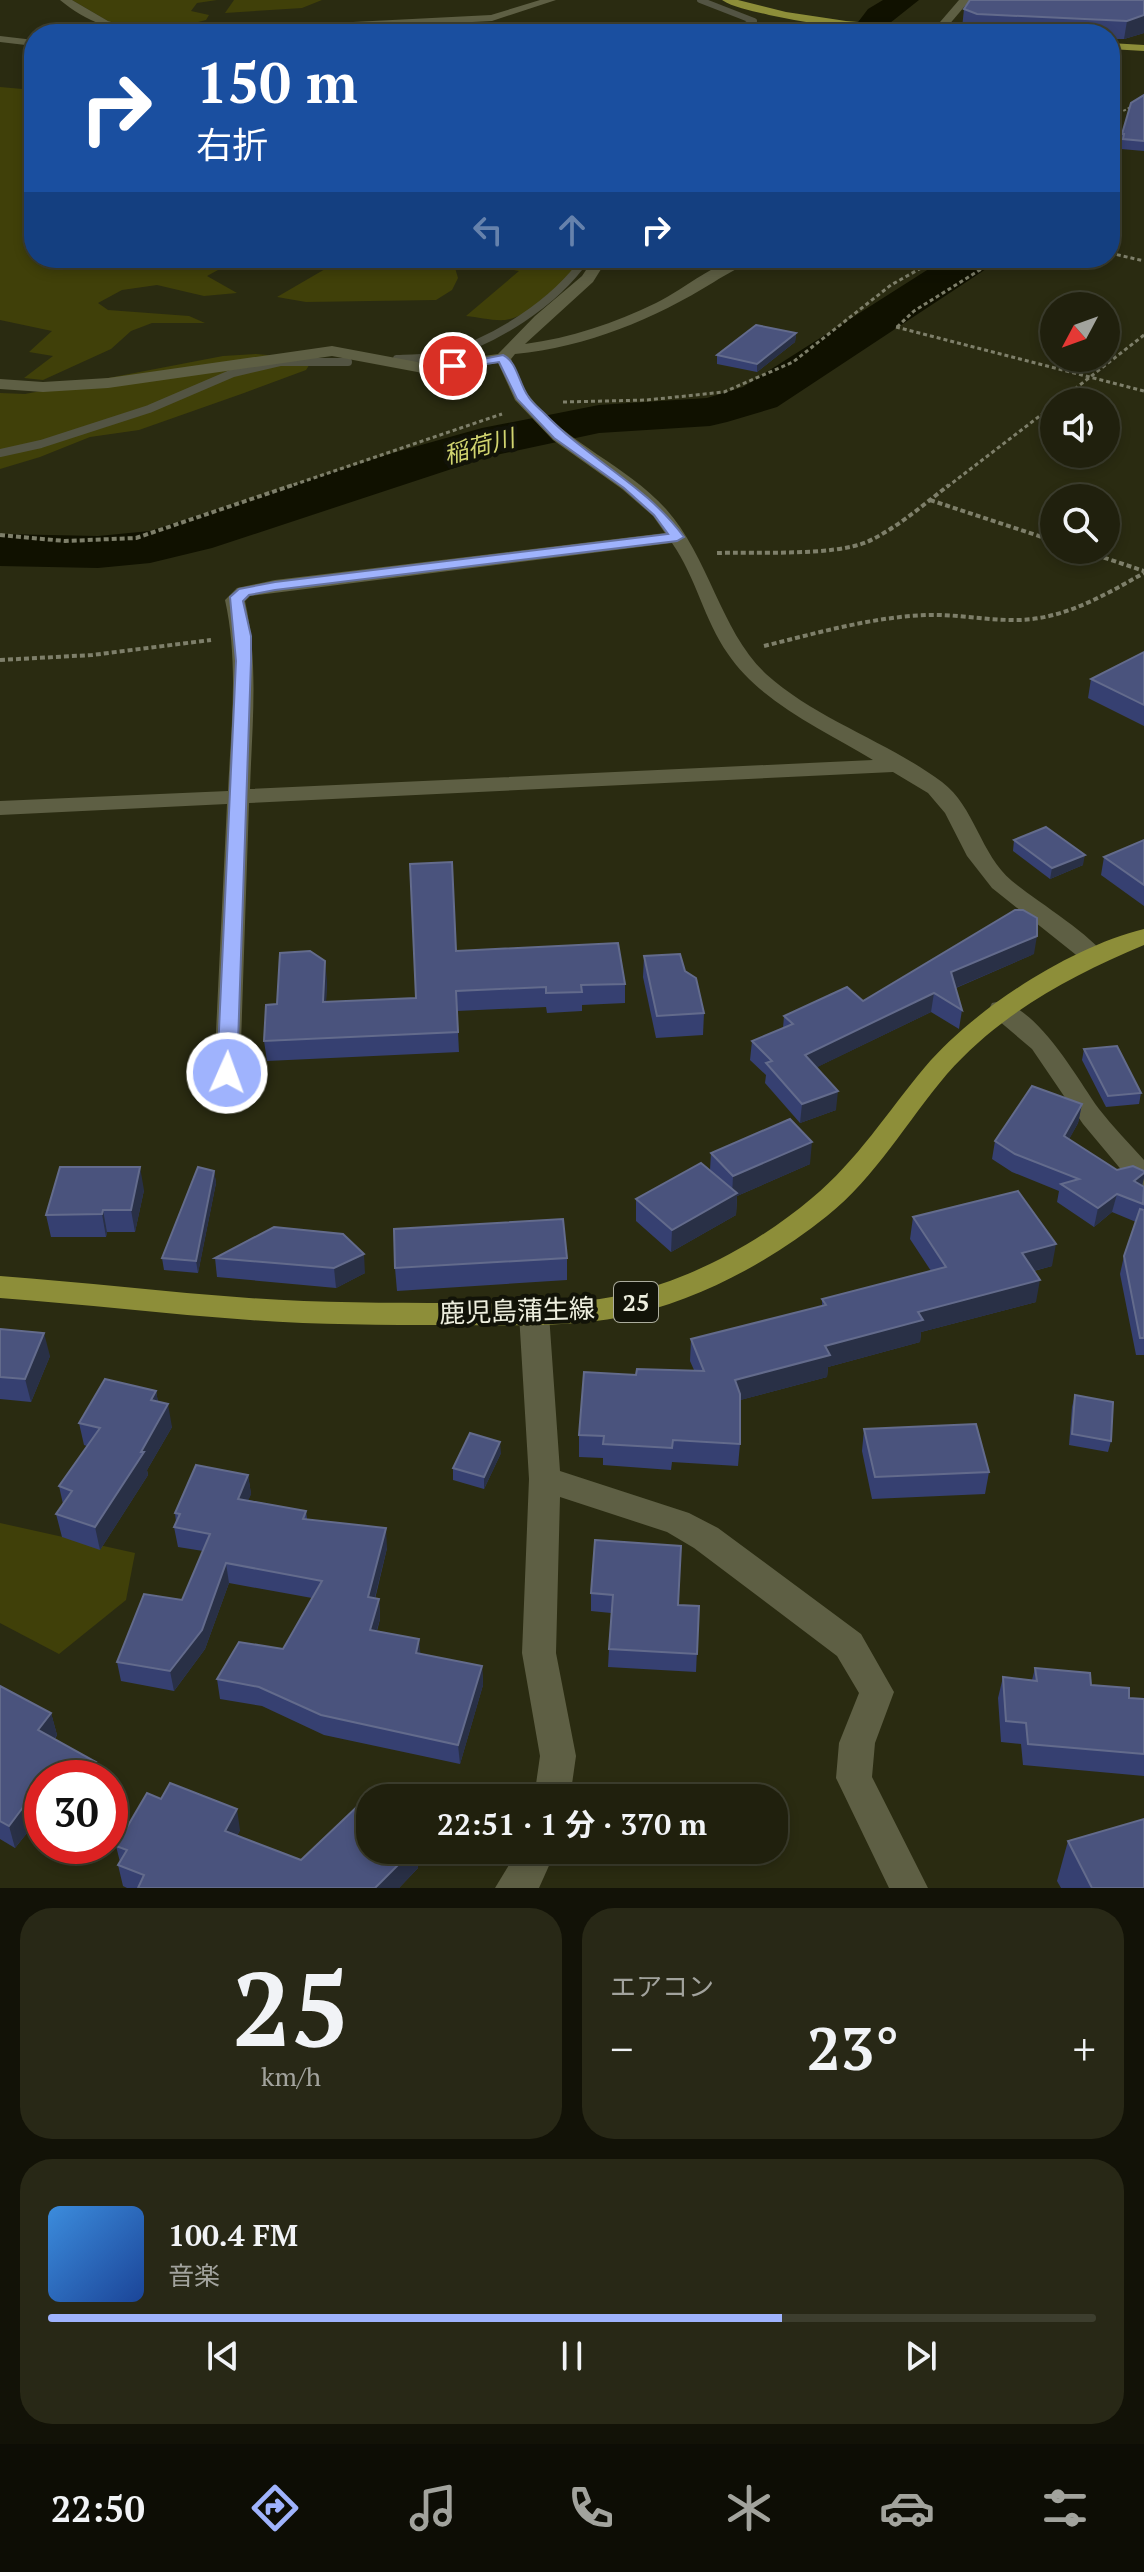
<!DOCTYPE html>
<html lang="ja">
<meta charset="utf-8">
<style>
:root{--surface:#20200d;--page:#282816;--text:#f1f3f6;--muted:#a2a39d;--line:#3d3e2e;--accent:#9fb3fd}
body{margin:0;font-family:"PT Serif","Noto Sans JP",serif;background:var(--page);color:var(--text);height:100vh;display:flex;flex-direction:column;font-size:30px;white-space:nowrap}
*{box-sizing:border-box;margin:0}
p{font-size:26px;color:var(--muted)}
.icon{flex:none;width:44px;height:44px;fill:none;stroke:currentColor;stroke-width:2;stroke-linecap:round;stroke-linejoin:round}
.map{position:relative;height:1888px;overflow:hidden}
.details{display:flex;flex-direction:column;gap:20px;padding:20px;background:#121207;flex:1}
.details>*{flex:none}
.top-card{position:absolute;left:24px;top:24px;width:1096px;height:244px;border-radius:32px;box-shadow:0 4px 12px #0003,0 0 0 2px var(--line);background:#1a4fa0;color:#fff;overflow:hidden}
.needle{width:52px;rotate:229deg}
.controls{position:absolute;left:1040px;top:292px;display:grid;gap:16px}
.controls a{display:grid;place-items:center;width:80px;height:80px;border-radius:50%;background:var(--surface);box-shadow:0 4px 12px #0003,0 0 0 2px var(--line);font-size:40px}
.speed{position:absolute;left:24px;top:1760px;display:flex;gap:16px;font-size:40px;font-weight:700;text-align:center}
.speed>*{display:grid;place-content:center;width:104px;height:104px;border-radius:50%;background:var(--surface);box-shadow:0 4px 12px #0003,0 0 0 2px var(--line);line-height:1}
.speed .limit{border:12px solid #d22;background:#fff;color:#111}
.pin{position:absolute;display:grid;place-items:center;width:68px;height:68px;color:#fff;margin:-34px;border:4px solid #fff;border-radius:50%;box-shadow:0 2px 8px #0007}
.me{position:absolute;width:88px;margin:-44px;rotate:2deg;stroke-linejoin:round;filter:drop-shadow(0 0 6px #0008)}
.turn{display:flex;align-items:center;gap:28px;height:168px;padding:0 40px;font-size:36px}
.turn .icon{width:104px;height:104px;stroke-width:2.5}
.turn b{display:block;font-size:56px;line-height:68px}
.lanes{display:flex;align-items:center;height:76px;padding:0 40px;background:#0003;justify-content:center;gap:40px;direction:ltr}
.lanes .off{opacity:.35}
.big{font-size:60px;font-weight:700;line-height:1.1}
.details .tile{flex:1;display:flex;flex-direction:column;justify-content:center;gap:12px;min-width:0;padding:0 28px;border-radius:32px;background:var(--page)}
.details .dial{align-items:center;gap:0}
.dial b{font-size:104px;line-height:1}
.song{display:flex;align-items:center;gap:24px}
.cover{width:96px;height:96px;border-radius:12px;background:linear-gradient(135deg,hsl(210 70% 55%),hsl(220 70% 35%))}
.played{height:8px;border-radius:4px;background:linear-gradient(90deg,var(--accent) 70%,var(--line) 70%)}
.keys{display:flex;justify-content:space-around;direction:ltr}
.heat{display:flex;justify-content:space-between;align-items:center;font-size:44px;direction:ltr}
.details .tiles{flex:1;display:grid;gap:20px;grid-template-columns:1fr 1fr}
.tile:last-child{grid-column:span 2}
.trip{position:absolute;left:356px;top:1784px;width:432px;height:80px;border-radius:32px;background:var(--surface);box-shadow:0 4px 12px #0003,0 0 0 2px var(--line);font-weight:700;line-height:80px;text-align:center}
.tab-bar{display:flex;height:128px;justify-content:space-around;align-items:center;background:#0d0d05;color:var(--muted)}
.tab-bar .icon{width:56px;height:56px}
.tab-bar .active{color:var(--accent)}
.tab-bar b{font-size:36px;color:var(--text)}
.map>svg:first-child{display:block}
</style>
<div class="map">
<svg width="1144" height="1888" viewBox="0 0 1144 1888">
<rect width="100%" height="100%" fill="#2a2b11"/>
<g fill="#404009">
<path d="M72,0H217L197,3L191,11L209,15L206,20L171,29L141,28L113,24Z"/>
<path d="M234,0H322L302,8L225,13Z"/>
<path d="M0,87L34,90V258H240L207,276L237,293L204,296L157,285L122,290L98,303L108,310L189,316L205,323H152L131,331L111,349L43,380L24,378L53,356L29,352L52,331L0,320Z"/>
<path d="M344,258H461L453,261L458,278L452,290L436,300L306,302L277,297Z"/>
<path d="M474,258H573L578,259C571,281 530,317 505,320C493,321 478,317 466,316L519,271L490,266Z"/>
<path d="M256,354L313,359L306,370L244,393L139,430L90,437L40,457L0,469V393L25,394L223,356Z"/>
<path d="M0,1523L135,1553L126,1600L59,1654L0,1623Z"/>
</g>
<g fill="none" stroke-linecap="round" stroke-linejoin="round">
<path stroke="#535443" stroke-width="6" d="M700,0L754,21L727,34"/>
<g stroke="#535443" stroke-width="8">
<path d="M397,359C412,358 427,359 441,356C494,342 555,303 586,258"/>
<path d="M0,453L41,444L149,409L233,373L280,362H348"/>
</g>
<g fill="#101100" fill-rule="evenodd">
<path d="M883,0H919L890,23L881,34H849L868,9Z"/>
<path d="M946,258H995L989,267L777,407L727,422L710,426L599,433L491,456L212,548L150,563L98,568L0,566V534L98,536L150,531L389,454L482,428L599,405L707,398L743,387Z"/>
</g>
<path stroke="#7e7f6a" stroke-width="2" stroke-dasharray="3 2" stroke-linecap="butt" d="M1110,118L1144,100"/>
<g stroke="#7e7f6a" stroke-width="3" stroke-dasharray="4 3" stroke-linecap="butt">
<path d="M1110,253L1144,261"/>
<path d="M896,327L1144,391"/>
<path d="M897,327L914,311L999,258"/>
<path d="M563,402L647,400L724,392L793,362L891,285L939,258"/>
<path d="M1058,402L1144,335"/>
<path d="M287,487L502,414"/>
<path d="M947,487L1054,405"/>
</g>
<g stroke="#7e7f6a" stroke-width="4" stroke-dasharray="5 3" stroke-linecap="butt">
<path d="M930,500L1054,541"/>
<path d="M0,535L65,541L136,538L293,485"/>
<path d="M1081,550L1144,571"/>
<path d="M717,553C756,552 833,556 867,542C897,528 923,505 949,485"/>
<path d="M764,646C817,633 872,617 927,615C956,614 984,620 1013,620C1061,621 1103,596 1144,573"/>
<path d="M0,660L92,655L211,640"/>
</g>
<g fill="#5e5f44" fill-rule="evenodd">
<path d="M60,0H72L108,21L150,34C118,34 85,21 60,0Z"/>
<path d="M540,0H556L492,21L240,34H170L175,31L491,15Z"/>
<path d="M959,0H970L942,33H934V29Z"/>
<path d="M821,19L826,22L825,24L780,34H760Z"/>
<path d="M0,36L34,40V46L0,42Z"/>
<path d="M594,258H608L593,282L525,344C570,338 615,323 656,303C687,288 717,258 751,258C741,268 726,274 714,282C654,319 587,347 515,354L511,359C517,371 521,386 530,397C567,444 626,465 666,509C709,557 721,632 766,674C817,720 887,741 942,782C975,807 980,854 1012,881C1035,900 1092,935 1106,957L1103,962H1085L992,888L967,856L945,813L928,793L893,772L249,803L240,1073L236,1079L227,1082L218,1079L214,1073L227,804L0,815V801L228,791C231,727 239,663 225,600L237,588L275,580L665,533L653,516L622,489L553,440L515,400L498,363L428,374L332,356L108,388L43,392L0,389V379L43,382L108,378L332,346L428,364L498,354L535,316L582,276ZM672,543C696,577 704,620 728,654C761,703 824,730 873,760L250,789C252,726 259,663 245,601L250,596Z"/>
<path d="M1001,1001C1041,1012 1076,1077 1099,1109C1113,1127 1129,1143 1144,1160V1188L1134,1185L1083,1124L1032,1049L992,1015L989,1009L992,1003Z"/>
<path d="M534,1303L544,1306L549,1314L560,1471L689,1513L718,1528L861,1634L894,1692L875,1743L872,1777L928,1888H889L836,1778L839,1743L859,1693L837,1656L694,1548L667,1532L560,1497L556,1653L576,1756L570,1798H534L540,1756L522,1653L529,1479L519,1314L524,1306Z"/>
<path d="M518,1850H556L539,1888H495Z"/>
</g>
<g fill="#8d8e39" fill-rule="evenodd">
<path d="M722,0H738L786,12L846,21L968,31L973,34C905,34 836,30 769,15C754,11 734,8 722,0Z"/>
<path d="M1110,43L1144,45V51L1110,49Z"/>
<path d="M1144,929V945C1070,976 1001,1013 947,1074C907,1121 876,1177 827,1216C768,1263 696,1302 621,1317C565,1328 506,1325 449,1325C382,1325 316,1325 250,1320C166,1314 83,1304 0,1298V1276C83,1282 166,1292 249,1298C317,1303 385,1303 454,1303C511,1303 570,1307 626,1294C692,1279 760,1242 812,1198C857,1161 888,1111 925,1067C974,1009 1070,947 1144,929Z"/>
</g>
</g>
<g fill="#364071">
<path d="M1144,0V33L1124,39H1110V34H1004L975,33L962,28L964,9Z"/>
<path d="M1144,95V151L1121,149L1122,144H1120L1122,134Z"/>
<path d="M796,333L795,342L757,372L717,364V355Z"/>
<path d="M1144,652V726L1088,698L1091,679Z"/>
<path d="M1014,840L1083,865L1050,879L1013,851Z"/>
<path d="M1144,840V906L1101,875L1104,857Z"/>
<path d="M456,951L625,984V1003L582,1005V1011L547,1013L546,1007L457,1011L459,1052L267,1061L264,1041L277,1004L327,981L326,1002L416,998Z"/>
<path d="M1034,954L956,988L962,1010L959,1029L931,1012L817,1067L836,1110L800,1123L765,1083L766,1075L750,1060L752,1041L783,1028L784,1016L863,1001Z"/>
<path d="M644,956L685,971L704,1013L703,1035L656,1038L643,977Z"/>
<path d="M1084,1049L1141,1093L1139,1104L1106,1107L1082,1060Z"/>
<path d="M1082,1104L1078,1123L1069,1139L1117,1170L1144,1171L1142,1186L1144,1187V1355H1136L1120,1274L1124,1256L1136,1222L1112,1212L1094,1227L1057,1202L1059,1191L1012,1172L992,1159L995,1141Z"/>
<path d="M711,1153L810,1164L737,1196L736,1215L671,1252L636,1221V1199L710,1170Z"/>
<path d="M214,1171L216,1183L198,1273L164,1270L162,1258Z"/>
<path d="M144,1190L135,1232H107L106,1237H51L46,1215Z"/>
<path d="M913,1217L1052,1266L1034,1271L1036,1302L921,1332L920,1342L828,1367L827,1377L740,1400V1444L738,1466L672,1462L671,1470L603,1465V1458L579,1457V1435L636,1375L694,1370L690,1361L691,1339L822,1306V1299L931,1271L910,1239Z"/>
<path d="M343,1234L365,1273L336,1288L217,1277L215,1258Z"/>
<path d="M567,1258V1280L397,1291L395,1268Z"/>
<path d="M0,1329L50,1356L31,1402L0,1399Z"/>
<path d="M156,1391L158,1402L172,1427L147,1470L148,1475L100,1550L62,1537L56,1514L63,1504L59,1486L87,1446L84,1445L79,1423Z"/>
<path d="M1075,1395L1111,1441L1108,1452L1069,1445L1072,1407Z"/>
<path d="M864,1429L989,1472L985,1494L872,1499L862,1451Z"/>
<path d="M501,1453L484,1489L453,1480V1468Z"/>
<path d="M248,1475L251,1494L248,1500L306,1511L307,1519L387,1548L375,1599H379L380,1619L377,1631L421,1654L482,1666L483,1685L460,1764L324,1735L262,1706L220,1699L217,1679L283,1649L312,1598L229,1583L205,1649L174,1691L121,1681L117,1662L182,1600L203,1551L178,1547L174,1527L176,1522L175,1513Z"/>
<path d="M595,1540L678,1605L699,1606L696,1672L608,1667L611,1613L591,1611V1593Z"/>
<path d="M1035,1668L1091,1685L1129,1698L1144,1699V1776L1023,1765L1021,1744L1001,1742L998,1698L1003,1677L1032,1680Z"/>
<path d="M0,1686L51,1713L57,1735L55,1739L96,1762L100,1778H42V1835L31,1828L15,1848L0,1839Z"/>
<path d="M240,1830L237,1836L301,1860L370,1850H416L418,1868L399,1888H127L123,1886L118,1865L120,1862L116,1846Z"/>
<path d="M1068,1841L1144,1888H1061L1057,1881Z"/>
</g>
<g fill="#293046">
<path d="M1144,15V33L1124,39L1127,21Z"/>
<path d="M796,333L795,342L757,372V364Z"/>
<path d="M1085,855L1083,865L1050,879L1052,868Z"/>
<path d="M1037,936L1034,954L948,991L951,972Z"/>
<path d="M325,961L327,981L325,1022L323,1002Z"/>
<path d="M934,993L931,1012L803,1074L805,1055Z"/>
<path d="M838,1091L836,1110L800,1123L802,1104Z"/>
<path d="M1082,1104L1078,1123L1061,1154L1064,1136Z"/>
<path d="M812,1142L810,1164L737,1196L736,1215L671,1252L672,1230L732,1196L733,1176Z"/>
<path d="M140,1167L144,1190L135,1232L131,1210Z"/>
<path d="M214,1171L216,1183L198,1273L196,1261Z"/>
<path d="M1144,1173V1178L1141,1190L1134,1181Z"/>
<path d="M1117,1194L1112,1212L1094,1227L1098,1208Z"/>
<path d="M103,1210L107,1232L106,1237L102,1214Z"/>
<path d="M1056,1244L1052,1266L1018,1275L1022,1253Z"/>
<path d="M364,1254L365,1273L336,1288L334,1268Z"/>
<path d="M1040,1280L1036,1302L921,1332L920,1342L828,1367L827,1377L733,1402L735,1380L918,1312Z"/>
<path d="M44,1333L50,1356L31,1402L25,1379Z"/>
<path d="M156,1391L160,1414L151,1400Z"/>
<path d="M168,1404L172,1427L147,1470L148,1475L100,1550L95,1527Z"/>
<path d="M500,1442L501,1453L484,1489V1477Z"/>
<path d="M248,1475L251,1494L241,1518L238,1499Z"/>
<path d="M386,1528L387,1548L370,1617L368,1597Z"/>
<path d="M226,1563L229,1583L205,1649L174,1691L170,1671Z"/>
<path d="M379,1599L380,1619L371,1649L370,1630Z"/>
<path d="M419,1639L421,1659L416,1653Z"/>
<path d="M482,1666L483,1685L460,1764L458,1745Z"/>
<path d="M51,1713L57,1735L44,1752L38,1730Z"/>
<path d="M96,1762L100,1778H84Z"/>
<path d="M24,1806L31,1828L15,1848L9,1826Z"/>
<path d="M237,1809L240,1830L229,1852L225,1831Z"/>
<path d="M413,1850H416L418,1868L399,1888H375Z"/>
</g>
<g fill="#4a537d" stroke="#636b8c" stroke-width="2">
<path d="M970,0H1144V15L1127,21L977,14L964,9Z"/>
<path d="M1144,95V141L1123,139L1124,134H1122L1131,103Z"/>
<path d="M756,325L796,333L757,364L717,355Z"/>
<path d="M1144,652V705L1091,679Z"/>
<path d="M1046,827L1085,855L1052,868L1014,840Z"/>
<path d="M1144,840V885L1104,857Z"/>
<path d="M452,862L456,951L618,943L625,984L581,985L582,992L546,993V987L456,991L458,1032L264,1041L266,1005L277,1004L280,953L310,951L325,961L323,1002L416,998L410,864Z"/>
<path d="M1015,910H1023L1037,918V936L951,972L962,1010L934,993L805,1055L838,1091L802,1104L766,1063L772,1061L752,1041L793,1024L784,1016L847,987L863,1001Z"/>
<path d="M680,954L685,971L696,978L704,1013L657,1016L644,956Z"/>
<path d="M1117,1046L1141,1093L1108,1096L1084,1049Z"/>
<path d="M1032,1086L1082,1104L1064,1136L1117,1170L1133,1166L1144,1171V1173L1134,1181L1144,1187L1143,1204L1117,1194L1098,1208L1061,1184L1079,1179L1015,1154L995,1141Z"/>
<path d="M790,1119L812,1142L733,1176L711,1153Z"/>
<path d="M701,1163L737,1193L672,1230L636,1199Z"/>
<path d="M60,1167H140L131,1210H103L102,1214L46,1215Z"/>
<path d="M198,1167L214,1171L196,1261L162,1258Z"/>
<path d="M1018,1191L1056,1244L1022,1253L1040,1280L918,1312L923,1320L825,1346L830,1355L735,1380L740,1394V1444L673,1440L672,1448L603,1444L604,1436L579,1435L584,1372L636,1375L637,1369L704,1371L691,1339L826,1305L822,1299L946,1267L913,1217Z"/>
<path d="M1140,1209L1144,1210V1338H1140L1124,1256Z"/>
<path d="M563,1219L567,1258L395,1268L394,1229Z"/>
<path d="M274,1227L343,1234L364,1254L334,1268L215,1258Z"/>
<path d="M0,1329L44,1333L25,1379L0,1377Z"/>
<path d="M105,1379L156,1391L151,1400L168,1404L141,1452H144L95,1527L56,1514L72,1491L59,1486L100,1428L79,1423Z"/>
<path d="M1075,1395L1113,1402L1111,1441L1072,1434Z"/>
<path d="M976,1424L989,1472L875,1477L864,1429Z"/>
<path d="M470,1433L500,1442L484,1477L453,1468Z"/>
<path d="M196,1465L248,1475L238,1499L306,1511L303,1519L386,1528L368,1597L379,1599L370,1630L419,1639L416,1653L482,1666L458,1745L321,1715L259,1687L217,1679L239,1642L283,1649L322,1581L226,1563L202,1630L170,1671L117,1662L144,1594L182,1600L210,1534L174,1527L180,1514L175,1513Z"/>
<path d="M595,1540L681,1546L678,1605L699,1606L697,1654L609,1649L613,1595L591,1593Z"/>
<path d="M1035,1668L1090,1673L1091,1685L1129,1688V1698L1144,1699V1754L1028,1744L1026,1723L1006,1721L1003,1677L1037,1681Z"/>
<path d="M0,1686L51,1713L38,1730L96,1762L84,1778H42V1816L24,1806L9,1826L0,1821Z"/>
<path d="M170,1783L237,1809L225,1831L301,1860L364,1800L370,1805V1850H413L375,1888H138L144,1875L118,1865L127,1850L116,1846L147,1793L161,1799Z"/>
<path d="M1144,1819V1888H1092L1068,1841Z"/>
</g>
<path fill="#9fb3fd" stroke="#6774a4" stroke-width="2" d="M503,355C517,361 519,384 528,396C532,403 539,408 545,414C589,460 646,485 684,537L677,541L275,590L249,595L243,601L251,636V661L237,1073L227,1080L220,1078L217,1073L236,661L230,597L239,589L275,582L668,534L654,515L624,488L554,438L517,399L499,362L453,369L447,366Z"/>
<g text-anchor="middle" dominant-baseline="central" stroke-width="8" stroke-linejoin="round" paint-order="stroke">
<g font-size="24" font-style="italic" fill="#d1d46f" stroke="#121308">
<text transform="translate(479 446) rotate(-15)">稲荷川</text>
</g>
<rect fill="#121308" stroke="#acad9e" stroke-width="2" x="614" y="1282" width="44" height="40" rx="6"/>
<g font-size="24" font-weight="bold" fill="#eeefdf">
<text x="636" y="1302">25</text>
</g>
<g font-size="26" fill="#eeefdf" stroke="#121308">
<text transform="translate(517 1310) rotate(-2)">鹿児島蒲生線</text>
</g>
</g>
</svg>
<div class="controls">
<a><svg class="needle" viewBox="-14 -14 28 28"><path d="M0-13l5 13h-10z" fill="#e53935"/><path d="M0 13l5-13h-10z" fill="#a2a39d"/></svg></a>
<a><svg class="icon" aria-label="sound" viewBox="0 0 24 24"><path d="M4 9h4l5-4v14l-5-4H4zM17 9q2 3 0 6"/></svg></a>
<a><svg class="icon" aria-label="search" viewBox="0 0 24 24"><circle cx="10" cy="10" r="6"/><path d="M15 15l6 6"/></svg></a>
</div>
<div class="speed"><div class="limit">30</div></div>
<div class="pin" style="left:453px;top:366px;background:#d93025"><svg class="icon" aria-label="arrive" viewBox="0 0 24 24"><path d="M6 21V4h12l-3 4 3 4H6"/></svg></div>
<svg class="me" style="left:227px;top:1073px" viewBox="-20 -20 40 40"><circle r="17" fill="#9fb3fd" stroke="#fff" stroke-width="3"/><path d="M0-11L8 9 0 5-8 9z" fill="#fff"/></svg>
<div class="trip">22:51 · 1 分 · 370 m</div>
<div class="top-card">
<div class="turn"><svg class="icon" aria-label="right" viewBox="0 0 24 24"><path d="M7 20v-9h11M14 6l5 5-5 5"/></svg><div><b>150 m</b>右折</div></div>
<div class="lanes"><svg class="icon off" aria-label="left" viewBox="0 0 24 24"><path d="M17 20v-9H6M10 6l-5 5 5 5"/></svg><svg class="icon off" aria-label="ahead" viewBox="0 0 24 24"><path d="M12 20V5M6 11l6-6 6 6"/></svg><svg class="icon" aria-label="right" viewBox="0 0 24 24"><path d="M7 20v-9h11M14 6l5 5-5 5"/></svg></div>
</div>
</div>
<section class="details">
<div class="tiles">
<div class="tile dial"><b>25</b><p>km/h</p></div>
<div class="tile"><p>エアコン</p>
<div class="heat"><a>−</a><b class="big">23°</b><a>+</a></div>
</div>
<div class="tile">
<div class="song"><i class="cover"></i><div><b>100.4 FM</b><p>音楽</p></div></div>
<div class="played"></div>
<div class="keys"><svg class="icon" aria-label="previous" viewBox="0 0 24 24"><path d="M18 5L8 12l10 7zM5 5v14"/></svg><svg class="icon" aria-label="pause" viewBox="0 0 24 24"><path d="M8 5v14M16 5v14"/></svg><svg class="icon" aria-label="next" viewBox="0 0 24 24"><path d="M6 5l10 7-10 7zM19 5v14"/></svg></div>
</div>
</div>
</section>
<nav class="tab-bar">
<b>22:50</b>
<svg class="icon active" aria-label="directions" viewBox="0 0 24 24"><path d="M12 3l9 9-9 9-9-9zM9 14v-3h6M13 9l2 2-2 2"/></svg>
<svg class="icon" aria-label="music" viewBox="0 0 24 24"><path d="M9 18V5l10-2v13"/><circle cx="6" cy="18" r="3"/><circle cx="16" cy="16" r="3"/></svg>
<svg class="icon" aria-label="phone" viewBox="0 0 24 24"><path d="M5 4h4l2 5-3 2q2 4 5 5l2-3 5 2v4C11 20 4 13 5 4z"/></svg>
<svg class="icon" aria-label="climate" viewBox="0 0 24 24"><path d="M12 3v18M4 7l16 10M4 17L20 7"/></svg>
<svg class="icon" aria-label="car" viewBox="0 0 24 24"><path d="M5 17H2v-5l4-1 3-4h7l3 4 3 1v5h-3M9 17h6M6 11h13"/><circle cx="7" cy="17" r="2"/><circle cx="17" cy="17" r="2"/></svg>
<svg class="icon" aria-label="filters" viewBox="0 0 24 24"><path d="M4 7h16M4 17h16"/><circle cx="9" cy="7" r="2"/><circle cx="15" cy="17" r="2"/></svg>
</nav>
